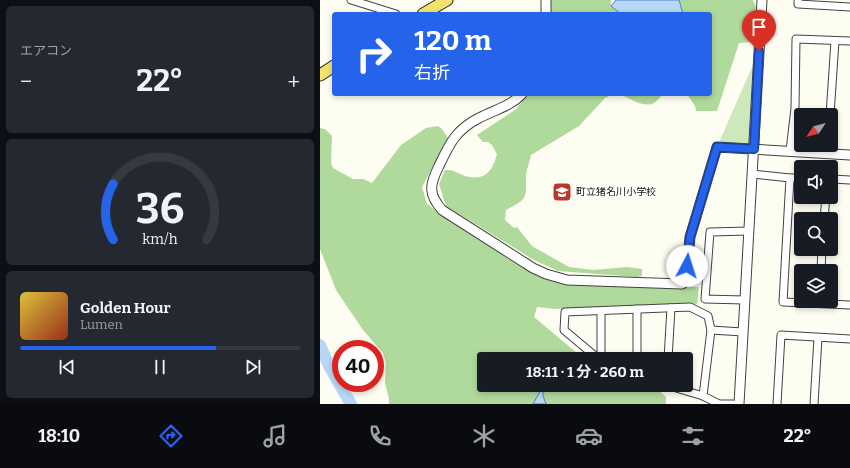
<!DOCTYPE html>
<html lang="ja">
<meta charset="utf-8">
<style>
:root{--surface:#171b24;--page:#242831;--text:#f1f3f6;--muted:#9ea1a6;--line:#363941;--accent:#2563eb}
body{margin:0;font-family:Bitter,"Noto Sans JP",serif;background:var(--page);color:var(--text);height:100vh;display:flex;flex-direction:column;font-size:15px;white-space:nowrap}
*{box-sizing:border-box;margin:0}
p{font-size:13px;color:var(--muted)}
.icon{flex:none;width:22px;height:22px;fill:none;stroke:currentColor;stroke-width:2;stroke-linecap:round;stroke-linejoin:round}
.map{position:relative;flex:1;overflow:hidden}
.sheet{display:flex;flex-direction:column;gap:6px;padding:6px;background:#0d0f14;width:320px}
.sheet>*{flex:none}
.hud{position:absolute;left:12px;top:12px;width:380px;height:84px;border-radius:4px;box-shadow:0 2px 6px #0003;background:#2563eb;color:#fff;overflow:hidden}
.needle{width:26px;rotate:235deg}
.fabs{position:absolute;left:474px;top:108px;display:grid;gap:8px}
.fabs a{display:grid;place-items:center;width:44px;height:44px;border-radius:4px;background:var(--surface);box-shadow:0 2px 6px #0003;font-size:20px}
.speed{position:absolute;left:12px;top:340px;display:flex;gap:8px;font-size:20px;font-weight:700;text-align:center}
.speed>*{display:grid;place-content:center;width:52px;height:52px;border-radius:50%;background:var(--surface);box-shadow:0 2px 6px #0003;line-height:1}
.speed .limit{border:6px solid #d22;background:#fff;color:#111}
.pin{position:absolute;display:grid;place-items:center;width:34px;height:34px;color:#fff;margin:-41px -17px;border-radius:50% 50% 50% 0;rotate:-45deg;box-shadow:0 0 4px #0007}
.pin .icon{rotate:45deg}
.me{position:absolute;width:44px;margin:-22px;rotate:5deg;stroke-linejoin:round;filter:drop-shadow(0 0 3px #0008)}
.turn{display:flex;align-items:center;gap:14px;height:84px;padding:0 16px;font-size:18px}
.turn .icon{width:52px;height:52px;stroke-width:2.5}
.turn b{display:block;font-size:28px;line-height:34px}
.big{font-size:30px;font-weight:700;line-height:1.1}
.sheet .widget{flex:1;display:flex;flex-direction:column;justify-content:center;gap:6px;min-width:0;padding:0 14px;border-radius:6px;background:var(--page)}
.sheet .dial{align-items:center;gap:0}
.dial svg{height:104px;overflow:visible;fill:none;stroke:var(--line);stroke-width:7;stroke-linecap:round;text-anchor:middle}
.dial text{fill:var(--text);stroke:none}
.song{display:flex;align-items:center;gap:12px}
.cover{width:48px;height:48px;border-radius:6px;background:linear-gradient(135deg,hsl(50 70% 55%),hsl(10 70% 35%))}
.played{height:4px;border-radius:2px;background:linear-gradient(90deg,var(--accent) 70%,var(--line) 70%)}
.keys{display:flex;justify-content:space-around;direction:ltr}
.heat{display:flex;justify-content:space-between;align-items:center;font-size:22px;direction:ltr}
.trip{position:absolute;left:157px;top:352px;width:216px;height:40px;border-radius:4px;background:var(--surface);box-shadow:0 2px 6px #0003;font-weight:700;line-height:40px;text-align:center}
.dock{display:flex;height:64px;justify-content:space-around;align-items:center;background:#090b0e;color:var(--muted)}
.dock .icon{width:28px;height:28px}
.dock .active{color:var(--accent)}
.dock b{font-size:18px;color:var(--text)}
main{display:flex;flex:1;min-height:0}
.map>svg:first-child{display:block}
</style>
<main>
<section class="sheet">
<div class="widget"><p>エアコン</p>
<div class="heat"><a>−</a><b class="big">22°</b><a>+</a></div>
</div>
<div class="widget dial"><svg viewBox="0 0 100 80">
<path d="M14 69A42 42 0 1 1 86 69"/>
<path d="M14 69A42 42 0 0 1 14 26" stroke="#2563eb"/>
<text x="50" y="56" font-size="32" font-weight="700">36</text>
<text x="50" y="72" font-size="11">km/h</text>
</svg></div>
<div class="widget">
<div class="song"><i class="cover"></i><div><b>Golden Hour</b><p>Lumen</p></div></div>
<div class="played"></div>
<div class="keys"><svg class="icon" aria-label="previous" viewBox="0 0 24 24"><path d="M18 5L8 12l10 7zM5 5v14"/></svg><svg class="icon" aria-label="pause" viewBox="0 0 24 24"><path d="M8 5v14M16 5v14"/></svg><svg class="icon" aria-label="next" viewBox="0 0 24 24"><path d="M6 5l10 7-10 7zM19 5v14"/></svg></div>
</div>
</section>
<div class="map">
<svg width="530" height="404" viewBox="0 0 530 404">
<rect width="100%" height="100%" fill="#fefdf2"/>
<path fill="#cee8bc" d="M439,51L434,149L397,147Z"/>
<g fill="#b0d99c">
<path d="M230,0H291V6L301,14H229Z"/>
<path d="M359,0H433L436,7L433,20V42L419,43L397,111H376L375,106L367,94H390V14H363Z"/>
<path d="M209,94H293L285,98L259,126L211,155C210,161 206,171 206,176C206,201 207,198 186,210L185,220L194,228L197,227L212,246L249,267L273,270L307,267L322,269V276L316,277L238,271L214,260L126,206L119,184L125,170C134,169 140,175 149,177C167,180 173,169 177,154L172,145L168,142H163L157,135L195,110Z"/>
<path d="M297,94H343C340,97 337,101 334,103C323,109 308,96 297,94Z"/>
<path d="M118,126L122,129L128,138L102,187L107,204L135,224L223,278L248,284L379,287L377,304L235,309L217,307L214,317L264,359H164V385H296L297,389L302,392L324,385H333L346,397V404H226L223,396V387L213,404H69V399L65,383L66,363L63,353L43,330L16,290L0,249V128L5,129L12,136L11,163L13,168L33,179H43L52,183L81,145L106,128Z"/>
</g>
<g fill="#b8d7f4" stroke="#4283c9">
<path d="M296,0H359L363,14H301L291,6Z"/>
<path d="M223,386V396L226,404H213Z"/>
</g>
<g fill="none" stroke-linecap="round" stroke-linejoin="round">
<path stroke="#b8d7f4" stroke-width="12" d="M0,345L9,366L31,404"/>
<g stroke="#424242" stroke-width="9">
<g id="minor">
<path d="M31,0L76,14"/>
<path d="M478,0V4L530,7"/>
<path d="M510,115L515,41"/>
<path d="M470,151L475,108L476,39L530,41"/>
<path d="M509,154V145"/>
<path d="M432,174L470,178L463,302L530,305"/>
<path d="M470,178H481"/>
<path d="M511,179L530,180"/>
<path d="M504,219L506,197"/>
<path d="M501,271L502,249"/>
<path d="M424,300L385,299L390,232L429,231"/>
<path d="M317,309V359"/>
<path d="M281,311V359"/>
<path d="M281,359L275,356L244,330L245,312L370,307L388,316L391,330L423,332"/>
<path d="M348,359L351,308"/>
<path d="M346,385L383,396L399,404H413"/>
<path d="M383,396L391,330"/>
<path d="M457,404L461,335L530,339"/>
<path d="M494,404L498,338"/>
</g>
</g>
<g stroke="#424242" stroke-width="11">
<g id="tertiary">
<path d="M226,0V14"/>
<path d="M202,94C191,106 174,110 159,118C135,130 129,145 118,168C109,186 109,195 122,210L213,268L226,274L247,280L362,284L366,281L370,237L397,147L530,155"/>
<path d="M419,404L442,0"/>
</g>
</g>
<g stroke="#202020" stroke-width="13">
<g id="primary">
<path d="M103,14L127,0"/>
<path d="M0,75L14,66"/>
</g>
</g>
<use href="#minor" stroke="#fff" stroke-width="7"/>
<use href="#tertiary" stroke="#fff" stroke-width="9"/>
<use href="#primary" stroke="#f3e26d" stroke-width="11"/>
</g>
<g fill="none" stroke-linecap="round" stroke-linejoin="round">
<g stroke="#184099" stroke-width="10">
<path id="route" d="M367,266L370,237L397,147L434,149L439,51"/>
</g>
<use href="#route" stroke="#2563eb" stroke-width="7"/>
</g>
<defs>
<g id="school-square" transform="scale(1)"><rect x="-9" y="-9" width="18" height="18" rx="4" fill="#bb352b" stroke="#fff"/><path d="M0-5L7-2L0 1L-7-2ZM-4 1L0 2.5L4 1V4Q0 6-4 4Z" fill="#fff"/></g>
</defs>
<g fill-rule="evenodd">
<use href="#school-square" x="242" y="192"/>
</g>
<g text-anchor="middle" dominant-baseline="central" stroke-width="4" stroke-linejoin="round" paint-order="stroke">
<g font-size="10" fill="#0f0f0f" stroke="#fff" text-anchor="start">
<text x="256" y="192">町立猪名川小学校</text>
</g>
</g>
</svg>
<div class="fabs">
<a><svg class="needle" viewBox="-14 -14 28 28"><path d="M0-13l5 13h-10z" fill="#e53935"/><path d="M0 13l5-13h-10z" fill="#9ea1a6"/></svg></a>
<a><svg class="icon" aria-label="sound" viewBox="0 0 24 24"><path d="M4 9h4l5-4v14l-5-4H4zM17 9q2 3 0 6"/></svg></a>
<a><svg class="icon" aria-label="search" viewBox="0 0 24 24"><circle cx="10" cy="10" r="6"/><path d="M15 15l6 6"/></svg></a>
<a><svg class="icon" aria-label="layers" viewBox="0 0 24 24"><path d="M12 4l9 5-9 5-9-5zM3 14l9 5 9-5"/></svg></a>
</div>
<div class="speed"><div class="limit">40</div></div>
<div class="pin" style="left:439px;top:51px;background:#d93025"><svg class="icon" aria-label="arrive" viewBox="0 0 24 24"><path d="M6 21V4h12l-3 4 3 4H6"/></svg></div>
<svg class="me" style="left:367px;top:266px" viewBox="-20 -20 40 40"><circle r="19" fill="#fff"/><path d="M0-13L10 11 0 6-10 11z" fill="#2563eb"/></svg>
<div class="trip">18:11 · 1 分 · 260 m</div>
<div class="hud">
<div class="turn"><svg class="icon" aria-label="right" viewBox="0 0 24 24"><path d="M7 20v-9h11M14 6l5 5-5 5"/></svg><div><b>120 m</b>右折</div></div>
</div>
</div>
</main>
<nav class="dock">
<b>18:10</b>
<svg class="icon active" aria-label="directions" viewBox="0 0 24 24"><path d="M12 3l9 9-9 9-9-9zM9 14v-3h6M13 9l2 2-2 2"/></svg>
<svg class="icon" aria-label="music" viewBox="0 0 24 24"><path d="M9 18V5l10-2v13"/><circle cx="6" cy="18" r="3"/><circle cx="16" cy="16" r="3"/></svg>
<svg class="icon" aria-label="phone" viewBox="0 0 24 24"><path d="M5 4h4l2 5-3 2q2 4 5 5l2-3 5 2v4C11 20 4 13 5 4z"/></svg>
<svg class="icon" aria-label="climate" viewBox="0 0 24 24"><path d="M12 3v18M4 7l16 10M4 17L20 7"/></svg>
<svg class="icon" aria-label="car" viewBox="0 0 24 24"><path d="M5 17H2v-5l4-1 3-4h7l3 4 3 1v5h-3M9 17h6M6 11h13"/><circle cx="7" cy="17" r="2"/><circle cx="17" cy="17" r="2"/></svg>
<svg class="icon" aria-label="filters" viewBox="0 0 24 24"><path d="M4 7h16M4 17h16"/><circle cx="9" cy="7" r="2"/><circle cx="15" cy="17" r="2"/></svg>
<b>22°</b>
</nav>
